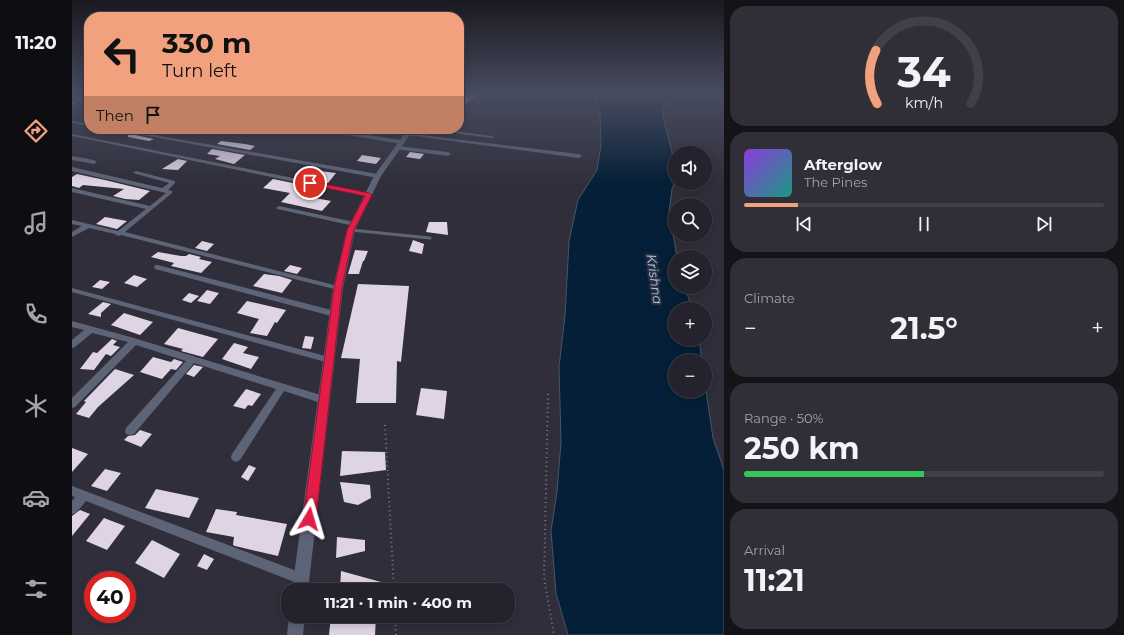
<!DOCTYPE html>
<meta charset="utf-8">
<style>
:root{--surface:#24222c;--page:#302f38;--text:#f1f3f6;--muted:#a3a4a9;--line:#413f48;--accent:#f2a17e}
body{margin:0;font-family:Montserrat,sans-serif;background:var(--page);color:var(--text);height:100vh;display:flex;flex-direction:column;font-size:15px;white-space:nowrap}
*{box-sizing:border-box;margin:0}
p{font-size:13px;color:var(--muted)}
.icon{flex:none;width:22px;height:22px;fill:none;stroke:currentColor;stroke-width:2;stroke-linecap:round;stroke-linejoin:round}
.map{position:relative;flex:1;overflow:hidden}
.panel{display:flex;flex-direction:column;gap:6px;padding:6px;background:#141318;width:400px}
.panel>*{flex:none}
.top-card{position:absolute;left:12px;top:12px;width:380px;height:122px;border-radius:16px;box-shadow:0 2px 10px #0003,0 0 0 1px var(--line);background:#f2a17e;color:#111;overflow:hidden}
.tools{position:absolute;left:596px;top:146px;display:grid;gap:8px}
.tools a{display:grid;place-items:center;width:44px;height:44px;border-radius:50%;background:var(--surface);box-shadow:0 2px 10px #0003,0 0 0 1px var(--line);font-size:20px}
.speed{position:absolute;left:12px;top:571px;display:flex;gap:8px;font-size:20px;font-weight:700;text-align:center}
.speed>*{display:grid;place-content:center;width:52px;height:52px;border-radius:50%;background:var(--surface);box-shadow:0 2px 10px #0003,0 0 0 1px var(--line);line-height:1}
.speed .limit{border:6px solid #d22;background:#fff;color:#111}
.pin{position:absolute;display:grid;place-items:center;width:34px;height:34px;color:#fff;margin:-17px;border:2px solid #fff;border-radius:50%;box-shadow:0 1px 4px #0007}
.me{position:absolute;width:44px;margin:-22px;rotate:7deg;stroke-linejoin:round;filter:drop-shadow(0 0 3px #0008)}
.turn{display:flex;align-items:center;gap:14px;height:84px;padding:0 12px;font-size:18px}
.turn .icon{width:52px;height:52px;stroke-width:2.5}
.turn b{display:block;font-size:28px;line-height:34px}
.then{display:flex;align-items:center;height:38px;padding:0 12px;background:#0003;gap:8px;font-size:15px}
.big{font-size:30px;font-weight:700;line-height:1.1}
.panel .tile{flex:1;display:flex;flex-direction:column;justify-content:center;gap:6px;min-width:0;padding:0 14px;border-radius:16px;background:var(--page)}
.panel .dial{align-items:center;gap:0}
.dial svg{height:104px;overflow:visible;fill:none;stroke:var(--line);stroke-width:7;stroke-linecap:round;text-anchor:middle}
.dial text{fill:var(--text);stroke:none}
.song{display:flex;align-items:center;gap:12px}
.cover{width:48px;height:48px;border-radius:6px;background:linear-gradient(135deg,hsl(270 70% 55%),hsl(170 70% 35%))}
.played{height:4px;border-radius:2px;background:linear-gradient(90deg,var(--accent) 15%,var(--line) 15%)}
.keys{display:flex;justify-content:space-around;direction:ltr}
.heat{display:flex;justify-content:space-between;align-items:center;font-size:22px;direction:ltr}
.charge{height:6px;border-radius:3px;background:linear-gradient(90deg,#34c759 50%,var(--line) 0)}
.trip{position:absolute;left:209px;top:583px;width:234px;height:40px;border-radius:16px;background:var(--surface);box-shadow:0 2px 10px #0003,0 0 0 1px var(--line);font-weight:700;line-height:40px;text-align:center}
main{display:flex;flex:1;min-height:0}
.dock{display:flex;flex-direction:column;width:72px;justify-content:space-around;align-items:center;background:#0e0e12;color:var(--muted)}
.dock .icon{width:28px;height:28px}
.dock .active{color:var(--accent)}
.dock b{font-size:18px;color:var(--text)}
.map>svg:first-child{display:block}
</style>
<main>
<nav class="dock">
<b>11:20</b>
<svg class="icon active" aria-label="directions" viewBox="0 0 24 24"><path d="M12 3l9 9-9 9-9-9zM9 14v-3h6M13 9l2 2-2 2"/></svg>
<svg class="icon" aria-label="music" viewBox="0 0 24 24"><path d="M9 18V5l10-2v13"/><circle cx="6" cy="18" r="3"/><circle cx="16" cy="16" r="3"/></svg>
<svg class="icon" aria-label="phone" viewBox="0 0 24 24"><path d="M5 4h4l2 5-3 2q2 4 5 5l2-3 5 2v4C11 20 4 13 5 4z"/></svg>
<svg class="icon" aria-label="climate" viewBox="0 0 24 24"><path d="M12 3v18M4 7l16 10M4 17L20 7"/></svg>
<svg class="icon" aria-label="car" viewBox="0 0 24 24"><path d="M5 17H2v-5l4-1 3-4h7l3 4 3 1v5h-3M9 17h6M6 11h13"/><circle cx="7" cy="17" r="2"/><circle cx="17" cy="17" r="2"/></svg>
<svg class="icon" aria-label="filters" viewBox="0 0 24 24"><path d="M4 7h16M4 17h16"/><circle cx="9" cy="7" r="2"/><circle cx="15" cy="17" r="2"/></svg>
</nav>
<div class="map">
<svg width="652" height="635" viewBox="0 0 652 635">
<rect width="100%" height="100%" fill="#302e3a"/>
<path fill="#041f37" stroke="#44576a" d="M523,94H602L591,107V117L603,164V181L600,189L597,212L605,257H603V287H613L620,309H603V339H627L630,361H603V391H633V384L641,438L652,470V635H496L484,593L479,531L485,492L489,442L487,367L493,316L497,241L506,200L525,170L529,145L528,114Z"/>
<g fill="#ded4e3">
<path d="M392,94L404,96L387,109V99Z"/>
<path d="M56,134H58L82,139L77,141L56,137Z"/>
<path d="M149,141L173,144L183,146L178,150L145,144Z"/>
<path d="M140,149L173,155L162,164L143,159L148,156L135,154Z"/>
<path d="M338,152L352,154L348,159L334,157Z"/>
<path d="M290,155L309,158L304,164L285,161Z"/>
<path d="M106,159L115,161L106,170L90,169Z"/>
<path d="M248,171L264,173L256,183L239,180Z"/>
<path d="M5,174L33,180L78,191L67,200L53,199L41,196L52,189L11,185L7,188L0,186V177Z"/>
<path d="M201,179L251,189L243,198L259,201L250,211L209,202L218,193L191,188Z"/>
<path d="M33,217L55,221L45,229L24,224Z"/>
<path d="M357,222H375L376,235L354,232Z"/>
<path d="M341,240L352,244L350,254L337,251Z"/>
<path d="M130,241L142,244L135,251L123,248Z"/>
<path d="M283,250L296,251L292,261H291L287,274H276Z"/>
<path d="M86,252L109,256H114L117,254L129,257L127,259L140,262L129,273L99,266L102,263L79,257Z"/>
<path d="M218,265L230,268L225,274L212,271Z"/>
<path d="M192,274L207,276L220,280L210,293L181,286Z"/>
<path d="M62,275L75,279L65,287L52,283Z"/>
<path d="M28,280L38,282L30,289L20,287Z"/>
<path d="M286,284L337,286L329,362L325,361L324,403H284L288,359L269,358Z"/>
<path d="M135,290L147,293L138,304L125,301Z"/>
<path d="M117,293L127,296L119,303L110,300Z"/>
<path d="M175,301L214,310L205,323L203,322L195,336L178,333L187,319L165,313Z"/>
<path d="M31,302L39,304L29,313V317L16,314Z"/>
<path d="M52,313L81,322L68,335L39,325Z"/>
<path d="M106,328L124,333L146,339L131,357L109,351L111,349L92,344Z"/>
<path d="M233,336L242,337L239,349L230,348Z"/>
<path d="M40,339L45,341L41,345L48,347L39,356L34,354L22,370L8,369L21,352L25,353Z"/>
<path d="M162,343L176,347L171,353L187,357L179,369L150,359Z"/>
<path d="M81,357L99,362L102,359L111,362L104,370L99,369L90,379L68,372Z"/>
<path d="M122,365L131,367L122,377L114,374Z"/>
<path d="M43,369L62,375L26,407L17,418L4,414L14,402L12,401Z"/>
<path d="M349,388L375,391L372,419L344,415Z"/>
<path d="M174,389L189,394L180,406L176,405L173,409L161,406Z"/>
<path d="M68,430L80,434L69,447L52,440L56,436L63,435Z"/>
<path d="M0,448L16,454L0,472Z"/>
<path d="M270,451L313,452L314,470L268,476Z"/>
<path d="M177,465L184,468L176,481L169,477Z"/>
<path d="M33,469L49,473L35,491L19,486Z"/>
<path d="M268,482L298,485L299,498L286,505L272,502Z"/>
<path d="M84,489L127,498L117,518L73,508Z"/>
<path d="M144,509L165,512L164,515L215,524L206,556L163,546L161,545L162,537L134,532Z"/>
<path d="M8,510L18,514L0,536V516Z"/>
<path d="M32,518L53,526L35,550L14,541Z"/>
<path d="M265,537L293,540V551L264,558Z"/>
<path d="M80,540L108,554L92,578L63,563Z"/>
<path d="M132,554L142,559L135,570L125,566Z"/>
<path d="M269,571L309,582V590H268Z"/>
<path d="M259,616H304L303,635H257Z"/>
</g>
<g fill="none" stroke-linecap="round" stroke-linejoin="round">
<g stroke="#7d7c86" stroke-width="2" stroke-dasharray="1 3.5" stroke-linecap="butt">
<path d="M476,394L472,577L482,635"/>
<path d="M313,425L322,590"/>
<path d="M323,616L324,635"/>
</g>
<path stroke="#5e6478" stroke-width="3" d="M279,230L358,238"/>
<g fill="#5e6478" fill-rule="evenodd">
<path d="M16,94L17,97L0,105V102Z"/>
<path d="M0,121L17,124V126L0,123Z"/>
<path d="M38,129H48L306,174L309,176L306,178Z"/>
<path d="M245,129H256L329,140L332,142L329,144L247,130Z"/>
<path d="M355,129H368L420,136L422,137L420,138L357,130Z"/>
<path d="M333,133L507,154L510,156L507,158L335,135H333Z"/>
<path d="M0,134L297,193L300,195L297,197L0,136Z"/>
<path d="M325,146L376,152L379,154L376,156L323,149V147Z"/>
<path d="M0,156L22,160L25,162L22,164L0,160Z"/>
<path d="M0,167L90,188L97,183L61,173L64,171L103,181V183L96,190L100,191V193L53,232L266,286L270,288L266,290L49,235L46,236L43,234L17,228L0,237V232L10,226L0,224V220L46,231L74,209L0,192V188L78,206L94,193L0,171Z"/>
<path d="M207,206L282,222L285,224L282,226L205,209L204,208Z"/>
<path d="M83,265H86L263,311L267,314L263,317L83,269L82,267Z"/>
<path d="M0,288L257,357L260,358L261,360L260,362L257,363L0,292Z"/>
<path d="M0,321L62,338L252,396L255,397L257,400L255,403L252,404L212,391L168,460L164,462L160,460L159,457L160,454L204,389L122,363L62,434L58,435L54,434L53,431L54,428L114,361L64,345L3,407L0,408V398L56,342L20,333L3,347L0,348V340L12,330L0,327Z"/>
<path d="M0,486L230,573L234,575L236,579L234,583L230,585L14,501L4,513L0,514V501L3,497L0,496Z"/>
</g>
<g fill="#5e6478" fill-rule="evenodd">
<path d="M336,129H342L309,176L283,230L271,288L236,590H220L261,288L275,230L302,176Z"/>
<path d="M217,616H233L231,635H215Z"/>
</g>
</g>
<linearGradient id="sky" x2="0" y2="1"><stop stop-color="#1a1920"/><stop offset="0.51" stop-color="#484c60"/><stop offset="1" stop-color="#484c60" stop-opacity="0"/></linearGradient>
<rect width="652" height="183" fill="url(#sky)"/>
<path fill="#e11d48" stroke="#92132f" d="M238,181L297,193L300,195L282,230L270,288L244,519L242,524L237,526L233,524L231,519L262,288L275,230L293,196L235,184V182Z"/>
<g text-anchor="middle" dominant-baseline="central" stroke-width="4" stroke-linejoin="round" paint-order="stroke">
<g font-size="13" font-style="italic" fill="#9dcbf9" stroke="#302e3a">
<text transform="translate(583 279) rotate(82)">Krishna</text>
</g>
</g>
</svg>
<div class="tools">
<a><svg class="icon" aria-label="sound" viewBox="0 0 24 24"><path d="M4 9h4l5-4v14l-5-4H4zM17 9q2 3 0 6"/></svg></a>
<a><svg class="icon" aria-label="search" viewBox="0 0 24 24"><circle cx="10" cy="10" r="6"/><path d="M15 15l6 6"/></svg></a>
<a><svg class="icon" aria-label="layers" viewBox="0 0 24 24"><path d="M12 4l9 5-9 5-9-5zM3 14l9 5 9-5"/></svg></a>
<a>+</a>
<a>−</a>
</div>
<div class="speed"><div class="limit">40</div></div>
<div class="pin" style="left:238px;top:183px;background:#d93025"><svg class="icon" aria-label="arrive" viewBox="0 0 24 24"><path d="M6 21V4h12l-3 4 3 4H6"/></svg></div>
<svg class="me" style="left:237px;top:519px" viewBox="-20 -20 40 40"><path d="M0-17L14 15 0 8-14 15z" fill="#e11d48" stroke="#fff" stroke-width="4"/></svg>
<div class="trip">11:21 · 1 min · 400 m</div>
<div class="top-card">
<div class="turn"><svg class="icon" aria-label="left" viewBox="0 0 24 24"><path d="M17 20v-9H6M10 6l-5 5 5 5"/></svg><div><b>330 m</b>Turn left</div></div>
<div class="then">Then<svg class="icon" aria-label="arrive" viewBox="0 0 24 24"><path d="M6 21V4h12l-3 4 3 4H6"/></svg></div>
</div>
</div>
<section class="panel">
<div class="tile dial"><svg viewBox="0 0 100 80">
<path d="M14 69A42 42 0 1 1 86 69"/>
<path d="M14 69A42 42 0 0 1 13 28" stroke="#f2a17e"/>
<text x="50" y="56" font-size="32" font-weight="700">34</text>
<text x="50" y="72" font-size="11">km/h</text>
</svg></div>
<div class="tile">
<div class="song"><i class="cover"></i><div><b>Afterglow</b><p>The Pines</p></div></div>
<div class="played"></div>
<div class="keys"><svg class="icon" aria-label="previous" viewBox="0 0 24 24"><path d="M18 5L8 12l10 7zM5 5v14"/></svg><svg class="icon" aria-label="pause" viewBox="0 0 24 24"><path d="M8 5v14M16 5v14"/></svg><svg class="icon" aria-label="next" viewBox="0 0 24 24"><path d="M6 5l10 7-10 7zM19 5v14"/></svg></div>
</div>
<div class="tile"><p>Climate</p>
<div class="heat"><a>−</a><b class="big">21.5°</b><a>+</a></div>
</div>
<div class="tile"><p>Range · 50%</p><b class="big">250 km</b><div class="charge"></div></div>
<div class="tile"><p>Arrival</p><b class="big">11:21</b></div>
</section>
</main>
